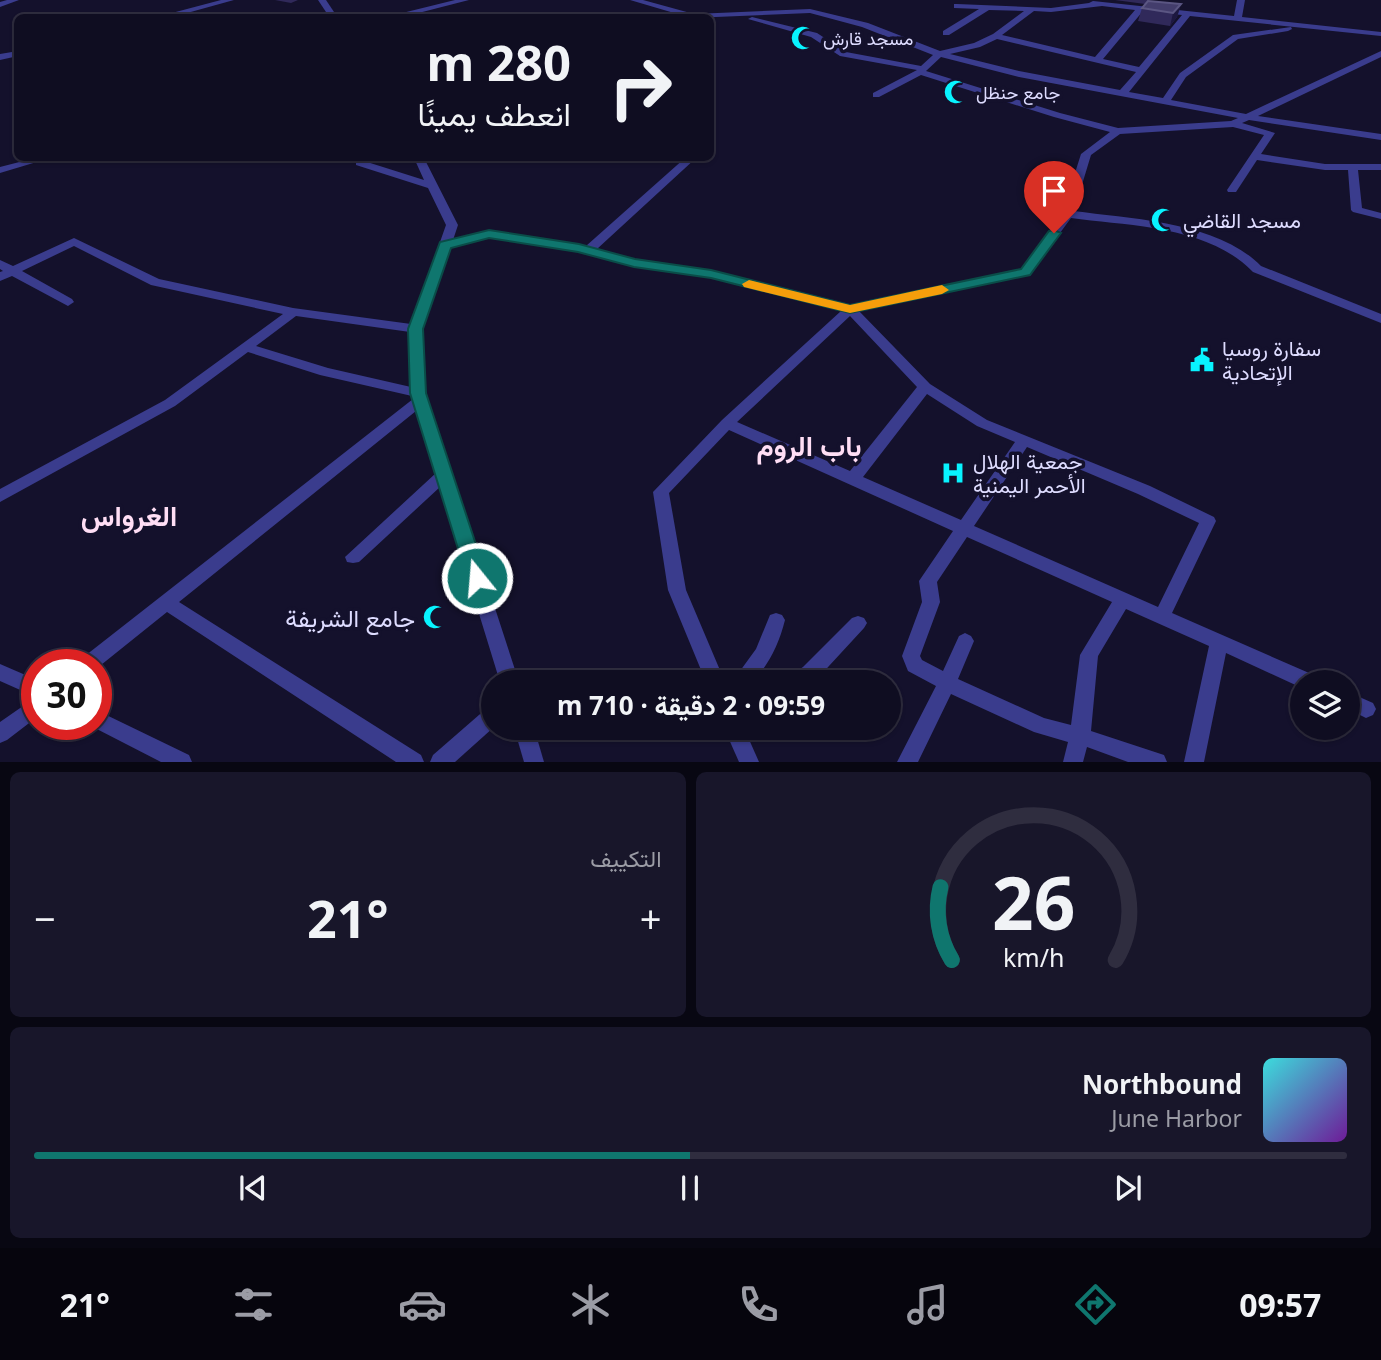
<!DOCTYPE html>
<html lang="ar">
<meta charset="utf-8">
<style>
:root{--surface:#0f0d21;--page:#18162a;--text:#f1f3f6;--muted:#9b9ca5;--line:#2f2d3f;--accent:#0f766e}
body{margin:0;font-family:"Noto Sans",Vazirmatn,sans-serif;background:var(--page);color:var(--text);direction:rtl;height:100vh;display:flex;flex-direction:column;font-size:26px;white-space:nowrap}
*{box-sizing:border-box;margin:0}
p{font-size:23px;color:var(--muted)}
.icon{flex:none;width:38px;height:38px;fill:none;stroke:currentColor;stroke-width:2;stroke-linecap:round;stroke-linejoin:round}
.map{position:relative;height:762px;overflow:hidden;direction:ltr}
.drawer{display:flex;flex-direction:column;gap:10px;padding:10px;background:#080712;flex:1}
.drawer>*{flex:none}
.banner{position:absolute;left:14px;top:14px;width:700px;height:147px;border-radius:10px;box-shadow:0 2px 5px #0004,0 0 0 2px var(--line);direction:rtl;background:#0f0d21;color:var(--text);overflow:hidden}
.tools{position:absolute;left:1290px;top:670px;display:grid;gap:14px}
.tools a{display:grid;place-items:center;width:70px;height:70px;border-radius:50%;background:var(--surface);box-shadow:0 2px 5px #0004,0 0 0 2px var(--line);font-size:35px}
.speed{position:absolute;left:21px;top:649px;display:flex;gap:14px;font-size:35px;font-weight:700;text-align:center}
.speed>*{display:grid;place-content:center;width:91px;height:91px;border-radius:50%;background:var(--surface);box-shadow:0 2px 5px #0004,0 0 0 2px var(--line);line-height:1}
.speed .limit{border:10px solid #d22;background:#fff;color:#111}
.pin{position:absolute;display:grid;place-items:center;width:60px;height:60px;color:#fff;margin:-72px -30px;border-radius:50% 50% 50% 0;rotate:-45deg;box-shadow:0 0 7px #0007}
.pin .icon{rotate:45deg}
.me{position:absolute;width:77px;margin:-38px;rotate:343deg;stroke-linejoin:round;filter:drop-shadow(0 0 5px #0008)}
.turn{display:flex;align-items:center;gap:24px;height:147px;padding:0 28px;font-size:32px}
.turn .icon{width:91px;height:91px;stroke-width:2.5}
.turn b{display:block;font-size:49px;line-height:60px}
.big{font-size:52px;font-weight:700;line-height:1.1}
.drawer .widget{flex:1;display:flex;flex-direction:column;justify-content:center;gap:10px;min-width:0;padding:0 24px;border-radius:10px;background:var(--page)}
.drawer .dial{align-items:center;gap:0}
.dial svg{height:182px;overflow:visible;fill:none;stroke:var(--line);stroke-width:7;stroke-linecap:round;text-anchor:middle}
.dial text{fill:var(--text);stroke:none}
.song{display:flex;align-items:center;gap:21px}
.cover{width:84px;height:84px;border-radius:10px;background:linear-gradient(135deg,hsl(180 70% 55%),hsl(280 70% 35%))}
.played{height:7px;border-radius:4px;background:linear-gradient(90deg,var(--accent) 50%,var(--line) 50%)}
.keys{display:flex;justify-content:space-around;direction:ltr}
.heat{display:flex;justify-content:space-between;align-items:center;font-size:38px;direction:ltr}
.drawer .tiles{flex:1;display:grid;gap:10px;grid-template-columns:1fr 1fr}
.widget:last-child{grid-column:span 2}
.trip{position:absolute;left:481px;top:670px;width:420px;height:70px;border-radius:35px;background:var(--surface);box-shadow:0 2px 5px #0004,0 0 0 2px var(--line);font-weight:700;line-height:70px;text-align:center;direction:rtl}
.tabs{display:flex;height:112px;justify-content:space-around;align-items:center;background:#06050d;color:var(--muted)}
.tabs .icon{width:49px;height:49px}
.tabs .current{color:var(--accent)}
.tabs b{font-size:32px;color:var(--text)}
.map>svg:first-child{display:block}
</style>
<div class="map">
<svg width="1381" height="762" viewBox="0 0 1381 762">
<rect width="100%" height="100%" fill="#14112c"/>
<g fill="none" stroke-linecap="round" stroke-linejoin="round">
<g fill="#3a3c8d" fill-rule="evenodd">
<path d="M7,0H19L0,7V2Z"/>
<path d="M221,0H234L169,18H153Z"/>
<path d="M318,0H326L338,18H330Z"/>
<path d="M455,0H469L399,18H382Z"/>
<path d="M630,0H643L694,14L810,9L868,23L940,51L974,43L993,34L1024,11L989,10L949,35H943V31L979,9L954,8V4H957L1051,8L1089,3L1093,1L1234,16L1237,0H1245L1242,17L1381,32V36L1190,16L1129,92L1163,98L1180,73L1233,35L1291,27L1292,29L1288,31L1238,39L1186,77L1171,100L1246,114L1381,51V57L1258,116L1381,134V140L1249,120L1242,123L1275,133L1261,154L1325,164H1381V170H1358L1362,208L1381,213V219L1353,212L1351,210L1348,170H1325L1257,160L1236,192H1228L1227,190L1264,135L1233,127L1120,134L1091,155L1074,211C1133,219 1218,222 1261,266L1381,314V323L1253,272C1209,226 1130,226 1071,218L1029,275L859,311L930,384L987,420L1150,486L1214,517L1216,521L1172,613L1316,676L1318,682H1302V688L1226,653L1204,762H1184L1209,646L1126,609L1098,656L1091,731L1164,755L1167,762H1128L1087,747L1083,762H1063L1068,742L1034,732L951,694L918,762H897L936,686L908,671L902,656L922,602L919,581L953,531L729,430L669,493L686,590L725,682H706L668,590L653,492L722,420L841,311L711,278L634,267L578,251L489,237L450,247L423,329L425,393L519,682H500L440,487L359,562L353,563L347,562L345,557L436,473L416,411L179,602L421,755L424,762H396L167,612L96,669V665H79L81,659L413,399L412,396L320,375L248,352L175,406L0,502V489L165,400L283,314L151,285L74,246L22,271L72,299L74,302L68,306L12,276L0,281V272L3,271L0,269V260L13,266L74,238L159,279L293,308L411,324L446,225L428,188L356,165V161H364L424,180L414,158H424L458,225L453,240L489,231L586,246L685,158H696L597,249L635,259L711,270L850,305L1021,269L1062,214L1081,154L1110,132L1054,117L921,75L879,97H873V93L917,70L840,56L811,37L748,19L752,17L817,33L846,52L921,66L933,55L862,27L810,13L691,18ZM1102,6L1135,10L1095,57L1002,35L1034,11L1051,12ZM1143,11L1182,15L1139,67L1103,59ZM997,39L1136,72L1120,90L1019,71L950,54L980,47ZM941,57L1019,77L1238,118L1231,121L1118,128L1060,113L926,71ZM296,316L410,332L411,387L328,368L256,346ZM850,316L917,387L850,471L737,422ZM927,394L977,426L1015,442L961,520L863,477ZM1027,447L1138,494L1199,523L1158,607L974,526ZM967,537L1112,602L1080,655L1071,725L1044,718L958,679L974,641L971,636L965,633L959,636L943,671L922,660L920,656L940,602L937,582Z"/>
<path d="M18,51V56L0,60V54Z"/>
<path d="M35,158H50L0,173V167Z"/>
<path d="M776,613L782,615L785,620C779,644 769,664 753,682H732L756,649L770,615Z"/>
<path d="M858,616L864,618L867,623L864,628L817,679L811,682H787L789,676L803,667L852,618Z"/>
<path d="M0,664L37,680V717L7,740L0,743V722L36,697L0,681Z"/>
<path d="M1348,692L1373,703L1376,709L1373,715L1366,718L1348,709Z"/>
<path d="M494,706V727L455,762H430L433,755L487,708Z"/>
<path d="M96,710L189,755L192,762H161L89,725L96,724Z"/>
<path d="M514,728H534L544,762H524Z"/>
<path d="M724,728H744L759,762H739Z"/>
</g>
</g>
<g fill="#30295a">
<path d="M275,0H298L291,3Z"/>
<path d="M1115,0H1148V1L1181,4L1177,17L1170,26L1138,21L1142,8L1145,4Z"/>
</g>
<path fill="#1d1840" d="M1181,4L1177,17L1170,26L1173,13Z"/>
<path fill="#433d6c" stroke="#5b5683" stroke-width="2" d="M1148,1L1181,4L1173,13L1142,8Z"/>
<path fill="#0f766e" stroke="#0a4d48" stroke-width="2" d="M489,230L579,244L635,259L711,270L850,305L1021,269L1049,231L1054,230L1061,233L1030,275L850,313L711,278L634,267L578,252L489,238L451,248L423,329L426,393L487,578L484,584L477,586L470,584L467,578L410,393L408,329L440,242Z"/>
<path fill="#f59e0b" d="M749,280L850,305L942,285L949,290L942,294L850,313L744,287L742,284Z"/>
<defs>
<g id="mosque-bare" transform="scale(1.89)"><path d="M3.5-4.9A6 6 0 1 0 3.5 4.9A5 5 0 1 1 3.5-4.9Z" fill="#08f3ff" stroke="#14112c" stroke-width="2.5" paint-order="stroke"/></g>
<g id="civic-bare" transform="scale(1.89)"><path d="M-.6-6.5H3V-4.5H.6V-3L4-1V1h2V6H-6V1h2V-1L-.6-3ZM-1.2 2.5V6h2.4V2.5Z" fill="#08f3ff" stroke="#14112c" stroke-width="2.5" paint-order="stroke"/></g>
<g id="hospital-bare" transform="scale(1.89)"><path d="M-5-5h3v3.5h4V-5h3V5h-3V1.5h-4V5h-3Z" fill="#08f3ff" stroke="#14112c" stroke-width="2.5" paint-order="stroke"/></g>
</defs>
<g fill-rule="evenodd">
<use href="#mosque-bare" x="803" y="38"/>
<use href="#mosque-bare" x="956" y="92"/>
<use href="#mosque-bare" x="1163" y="220"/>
<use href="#civic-bare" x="1202" y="360"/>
<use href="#hospital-bare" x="953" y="473"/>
<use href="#mosque-bare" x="435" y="617"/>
</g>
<g text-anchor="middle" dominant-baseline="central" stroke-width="7" stroke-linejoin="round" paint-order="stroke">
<g font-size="18" fill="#dedcff" stroke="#14112c" text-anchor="start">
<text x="823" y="38">مسجد قارش</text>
<text x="976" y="92">جامع حنظل</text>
</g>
<g font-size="21" fill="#dedcff" stroke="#14112c" text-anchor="start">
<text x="1183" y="220">مسجد القاضي</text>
<text x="1222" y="348">سفارة روسيا<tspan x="1222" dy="24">الإتحادية</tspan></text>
<text x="973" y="461">جمعية الهلال<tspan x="973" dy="24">الأحمر اليمنية</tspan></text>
</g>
<g font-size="24" fill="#dedcff" stroke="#14112c" text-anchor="end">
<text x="415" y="617">جامع الشريفة</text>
</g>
<g font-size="28" font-weight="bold" fill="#ffdef5" stroke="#14112c">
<text x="809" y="445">باب الروم</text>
<text x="129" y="515">الغرواس</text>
</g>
</g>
</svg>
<div class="tools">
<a><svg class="icon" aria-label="layers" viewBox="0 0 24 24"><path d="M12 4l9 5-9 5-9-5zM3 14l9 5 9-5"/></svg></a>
</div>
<div class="speed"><div class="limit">30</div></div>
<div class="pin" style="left:1054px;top:233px;background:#d93025"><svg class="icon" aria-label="arrive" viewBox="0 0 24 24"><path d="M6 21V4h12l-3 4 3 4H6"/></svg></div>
<svg class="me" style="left:477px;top:578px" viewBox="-20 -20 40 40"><circle r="17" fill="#0f766e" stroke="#fff" stroke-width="3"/><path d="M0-11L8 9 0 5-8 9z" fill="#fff"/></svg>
<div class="trip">09:59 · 2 دقيقة · 710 m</div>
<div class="banner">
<div class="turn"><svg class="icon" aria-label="right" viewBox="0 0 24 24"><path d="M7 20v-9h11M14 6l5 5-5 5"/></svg><div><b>280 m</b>انعطف يمينًا</div></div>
</div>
</div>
<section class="drawer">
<div class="tiles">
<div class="widget dial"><svg viewBox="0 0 100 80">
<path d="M14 69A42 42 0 1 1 86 69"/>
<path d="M14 69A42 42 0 0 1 9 37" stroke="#0f766e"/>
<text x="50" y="56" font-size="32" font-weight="700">26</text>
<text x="50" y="72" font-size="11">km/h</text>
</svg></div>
<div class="widget"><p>التكييف</p>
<div class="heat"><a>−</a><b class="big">21°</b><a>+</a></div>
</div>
<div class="widget">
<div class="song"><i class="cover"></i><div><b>Northbound</b><p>June Harbor</p></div></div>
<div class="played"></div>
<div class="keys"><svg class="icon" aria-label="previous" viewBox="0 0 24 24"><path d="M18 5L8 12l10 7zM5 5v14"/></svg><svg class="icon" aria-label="pause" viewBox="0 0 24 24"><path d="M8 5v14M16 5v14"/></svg><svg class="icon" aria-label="next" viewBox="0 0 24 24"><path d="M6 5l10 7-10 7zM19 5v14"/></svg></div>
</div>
</div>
</section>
<nav class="tabs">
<b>09:57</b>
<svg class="icon current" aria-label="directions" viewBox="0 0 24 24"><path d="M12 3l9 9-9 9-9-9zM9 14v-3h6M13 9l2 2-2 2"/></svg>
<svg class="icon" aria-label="music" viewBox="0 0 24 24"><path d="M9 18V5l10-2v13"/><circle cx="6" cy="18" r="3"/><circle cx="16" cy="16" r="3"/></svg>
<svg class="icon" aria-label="phone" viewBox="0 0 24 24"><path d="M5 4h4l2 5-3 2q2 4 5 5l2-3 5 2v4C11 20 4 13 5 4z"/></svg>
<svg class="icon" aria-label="climate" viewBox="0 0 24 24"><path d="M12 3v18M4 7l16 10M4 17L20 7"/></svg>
<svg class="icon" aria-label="car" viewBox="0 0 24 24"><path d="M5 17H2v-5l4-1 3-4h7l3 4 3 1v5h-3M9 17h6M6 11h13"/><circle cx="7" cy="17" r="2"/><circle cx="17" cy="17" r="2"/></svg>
<svg class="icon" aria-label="filters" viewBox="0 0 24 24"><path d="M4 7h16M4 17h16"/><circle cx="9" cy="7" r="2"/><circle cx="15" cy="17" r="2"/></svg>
<b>21°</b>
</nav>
